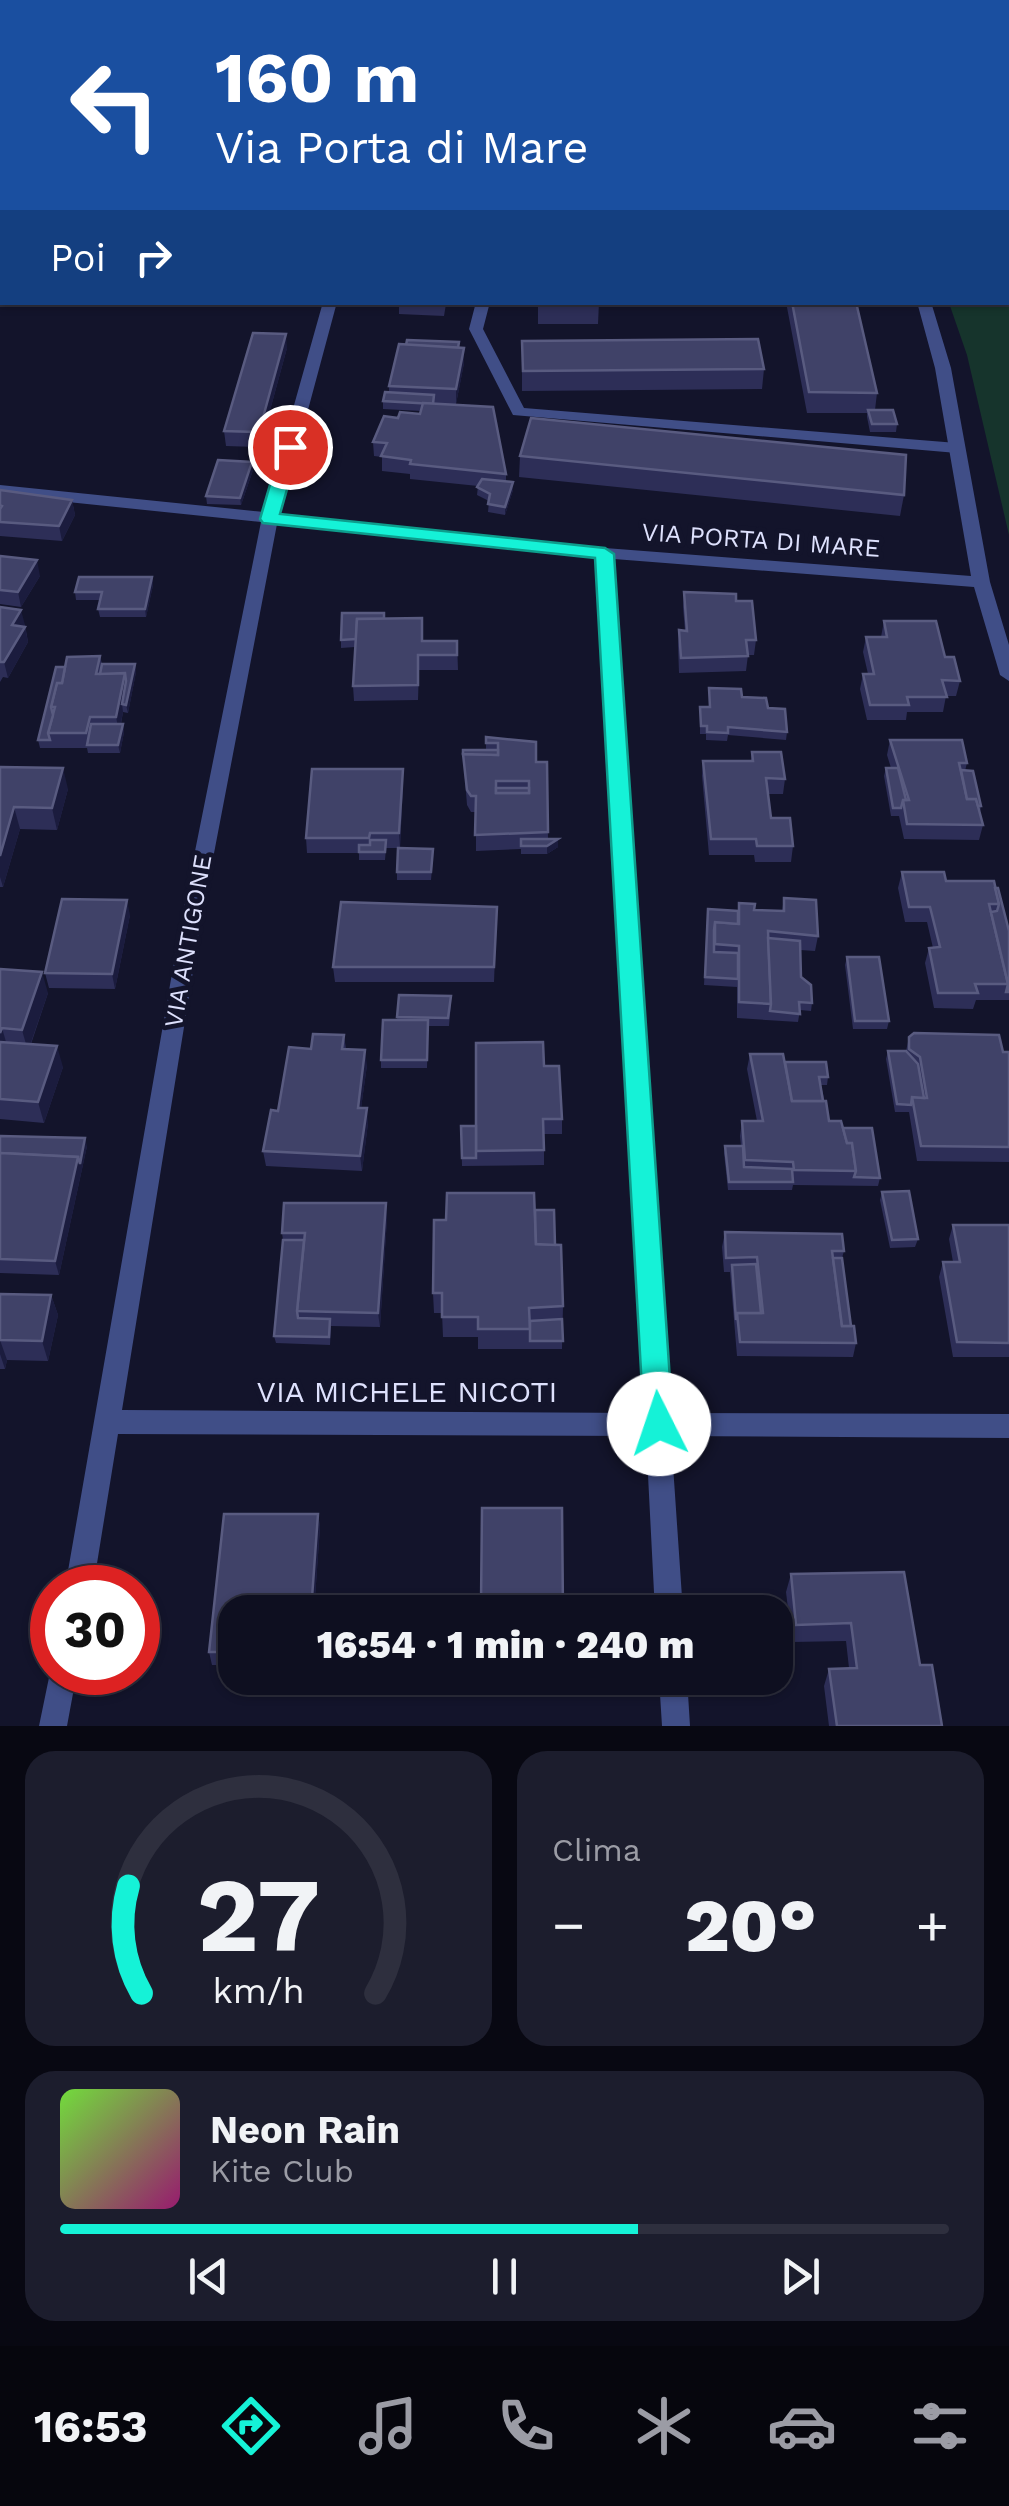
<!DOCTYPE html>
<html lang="it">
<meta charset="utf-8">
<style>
:root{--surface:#0e0f20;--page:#1c1d2d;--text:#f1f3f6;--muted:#9b9ca5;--line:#2e2f3e;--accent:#15f2d7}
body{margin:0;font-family:"Work Sans",sans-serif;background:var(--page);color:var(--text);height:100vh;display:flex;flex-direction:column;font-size:38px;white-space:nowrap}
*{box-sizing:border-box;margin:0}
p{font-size:32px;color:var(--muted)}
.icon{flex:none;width:55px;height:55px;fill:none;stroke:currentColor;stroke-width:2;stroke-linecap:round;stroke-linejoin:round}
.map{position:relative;height:1726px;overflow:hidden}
.details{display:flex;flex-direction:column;gap:25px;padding:25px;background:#080812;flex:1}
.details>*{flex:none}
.hud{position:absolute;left:0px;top:0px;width:1010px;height:305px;box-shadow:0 2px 8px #0004,0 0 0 2px var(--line);background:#1a4fa0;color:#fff;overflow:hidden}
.speed{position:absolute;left:30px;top:1565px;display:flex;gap:20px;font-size:50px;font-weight:700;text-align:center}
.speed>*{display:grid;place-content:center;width:130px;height:130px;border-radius:50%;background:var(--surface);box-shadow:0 2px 8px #0004,0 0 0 2px var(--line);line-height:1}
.speed .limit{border:15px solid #d22;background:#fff;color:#111}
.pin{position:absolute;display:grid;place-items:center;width:85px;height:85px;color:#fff;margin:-42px;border:5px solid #fff;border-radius:50%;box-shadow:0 2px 10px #0007}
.me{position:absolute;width:110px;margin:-55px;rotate:356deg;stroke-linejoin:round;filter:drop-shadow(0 0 8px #0008)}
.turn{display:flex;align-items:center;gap:35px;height:210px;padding:0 50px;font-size:45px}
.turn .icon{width:130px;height:130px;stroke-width:2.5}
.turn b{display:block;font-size:70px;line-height:85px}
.then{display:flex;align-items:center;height:95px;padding:0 50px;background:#0003;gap:20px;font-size:38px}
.big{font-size:75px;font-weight:800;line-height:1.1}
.details .widget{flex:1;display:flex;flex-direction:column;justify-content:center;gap:15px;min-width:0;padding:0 35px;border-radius:30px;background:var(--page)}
.details .dial{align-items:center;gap:0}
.dial svg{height:260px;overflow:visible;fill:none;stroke:var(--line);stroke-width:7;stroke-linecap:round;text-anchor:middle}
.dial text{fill:var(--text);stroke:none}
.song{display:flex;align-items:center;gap:30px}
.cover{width:120px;height:120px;border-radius:15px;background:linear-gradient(135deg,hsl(100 70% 55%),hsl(320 70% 35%))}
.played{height:10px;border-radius:5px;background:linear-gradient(90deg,var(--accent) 65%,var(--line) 65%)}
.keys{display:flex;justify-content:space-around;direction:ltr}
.heat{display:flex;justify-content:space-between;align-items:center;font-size:55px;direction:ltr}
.details .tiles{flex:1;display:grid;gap:25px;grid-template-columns:1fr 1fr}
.widget:last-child{grid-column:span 2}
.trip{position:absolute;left:218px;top:1595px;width:575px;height:100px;border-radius:30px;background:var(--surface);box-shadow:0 2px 8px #0004,0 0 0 2px var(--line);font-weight:800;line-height:100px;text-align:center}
.tab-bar{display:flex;height:160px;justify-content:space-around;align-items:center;background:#06060d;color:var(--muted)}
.tab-bar .icon{width:70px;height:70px}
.tab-bar .on{color:var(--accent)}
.tab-bar b{font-size:45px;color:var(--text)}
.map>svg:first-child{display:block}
</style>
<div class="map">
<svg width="1009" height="1726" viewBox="0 0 1009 1726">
<rect width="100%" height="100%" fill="#13142b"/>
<path fill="#16342c" d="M1009,48V535L967,355L949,303L1008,302Z"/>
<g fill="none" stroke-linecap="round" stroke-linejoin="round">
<path fill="#404e87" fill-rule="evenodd" d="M476,302H490L483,329L524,408L957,443L965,448L957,453L513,415L469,329Z"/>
<g fill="#404e87" fill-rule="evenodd">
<path d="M819,0H831L832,2H821Z"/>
<path d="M323,302H337L280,514L605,548L971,576L935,368L917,302H931L951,368L990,582L1009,645V681L1000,675L974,587L614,559L670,1413L1009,1414V1438L671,1436L683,1612H655L646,1436L118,1434L93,1588H65L182,916L261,522L0,495V485L264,512ZM277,524L597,557L644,1413L122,1410L202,916Z"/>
<path d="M52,1663V1672H77L67,1726H39Z"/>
<path d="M659,1678H687L690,1726H662Z"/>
</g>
</g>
<g fill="#2d2e57">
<path d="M210,0H385L384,2H250Z"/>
<path d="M546,0H672V2H551V1Z"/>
<path d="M709,0H769L768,2H709Z"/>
<path d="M399,302H460L459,304H446L444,316L399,314Z"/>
<path d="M538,302H599L598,324H538Z"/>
<path d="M786,302H856L877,393L875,410L897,424L896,432H870L867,417V413H807Z"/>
<path d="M522,341L764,369L762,389L522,391Z"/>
<path d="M459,342V348L464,363L456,404H434L506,474V482H513V490L505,515L488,512L489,501L477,495L478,486L410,479V474L382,471V457L374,456L373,442L398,418L420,414L421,411L383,409V401L389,393V386Z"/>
<path d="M287,348L260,447L226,446L224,431Z"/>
<path d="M520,456L904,495L900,516L519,477Z"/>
<path d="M253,470L241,505L207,504L206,496Z"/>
<path d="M0,490L72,500L75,515L62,541L0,536Z"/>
<path d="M0,556L40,576L21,607L0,604Z"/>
<path d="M152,577L153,585L146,617H100L98,609L100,600H76L75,592Z"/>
<path d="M684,592L736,601L756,640L754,655H748L746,671L679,673L678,646L679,630L685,631L683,607Z"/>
<path d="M0,607L25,625L28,642L8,678L3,677L0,682Z"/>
<path d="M384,619L423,641H457L458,670H419L418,700L354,701L353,686L355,647L341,648V640Z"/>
<path d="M884,621L945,657L960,681L956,696H946L943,712H907L906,720H867L860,689L863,674H868L863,652L866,637H881Z"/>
<path d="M100,656L102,664H135L136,672L128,713L123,712L121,724H123L124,732L120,753H88L87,748H40L38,740L65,667Z"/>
<path d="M709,688L742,697L768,708L787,732L786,740L728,735L727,741L706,740V734H700V707H709Z"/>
<path d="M486,737L536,762H547L548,839H558V847L547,854H521V849L476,851V812H471L467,805L463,754L486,750Z"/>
<path d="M890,740L967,763L965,771L981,806L980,812L983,825L979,840L904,839L899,816H891L884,776L886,768H891L887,755Z"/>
<path d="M752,752L785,779L783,794H768L771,818L793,846L791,862H755L754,855H709L702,776L703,761H751Z"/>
<path d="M0,767L68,789L57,830L20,829L3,887H0Z"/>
<path d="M403,784L400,848H386L385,860H359V853H307L306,838Z"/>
<path d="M433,857L431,880H397V872Z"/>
<path d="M902,872L946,881H994L1009,931V1000H976L973,1009L934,1008L925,963L929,948H933L927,922H905L898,888Z"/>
<path d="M784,898L818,936L815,951L800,950L801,977L812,1003L811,1011L800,1010L798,1022L737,1018V987L704,985L707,917L738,911H782Z"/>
<path d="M497,907L494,982H335L333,967Z"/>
<path d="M130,915L115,989L49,988L45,973Z"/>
<path d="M847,957L889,1021L887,1029H853L845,965Z"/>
<path d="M0,969L48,993L31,1044L63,1067L44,1123L0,1119Z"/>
<path d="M399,995L451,1004L449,1026H428L427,1068H381V1060L397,1020Z"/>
<path d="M344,1035L346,1049L367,1065L361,1108L368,1123L362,1171L266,1166L263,1151L278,1111L311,1049Z"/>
<path d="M909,1037L1009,1052V1162L917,1161L909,1112H895L886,1059L888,1051H906Z"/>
<path d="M750,1054L785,1062L828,1077L827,1085H821L829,1121L843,1128L880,1178L878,1186L793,1185L792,1190H728L724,1153L725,1146H741L740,1136L742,1121H757L747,1069Z"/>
<path d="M544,1066L562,1119V1134H544V1165L462,1166L461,1126H476Z"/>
<path d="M0,1136L87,1146L59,1275L0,1273Z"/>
<path d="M882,1192L918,1239L915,1247L890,1248L880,1200Z"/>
<path d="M535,1210L555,1245L563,1306L562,1349H478V1337H443L442,1313H434L433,1293L446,1220Z"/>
<path d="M387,1218L380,1327L331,1326L330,1345L276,1343L274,1336L283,1240L282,1233Z"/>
<path d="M953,1225H1009V1357H953L939,1277L943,1262H953L949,1239Z"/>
<path d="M725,1232L844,1251L842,1258L851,1326L856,1343L853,1357L737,1356L730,1272H724L722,1247Z"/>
<path d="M0,1294L51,1295L58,1315L48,1361L7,1360L5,1369H0Z"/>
<path d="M224,1514H318L320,1527L314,1612H235V1665H212L209,1652Z"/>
<path d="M791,1574L920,1665L942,1726H829L824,1686L829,1669L849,1668L846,1641L792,1642L786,1592Z"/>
</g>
<g fill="#1b1c3e">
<path d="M286,334L287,348L260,447L259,432Z"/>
<path d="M464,348V363L456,404V389Z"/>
<path d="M252,462L253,470L241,505L240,498Z"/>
<path d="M513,482V490L505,515V507Z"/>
<path d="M72,500L75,515L62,541L59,526Z"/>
<path d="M37,560L40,576L21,607L18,592Z"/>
<path d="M152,577L153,585L146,617L145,609Z"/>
<path d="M21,610L25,625L16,640L12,625Z"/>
<path d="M25,627L28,642L8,678L4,662Z"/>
<path d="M135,664L136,672L128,713L126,705Z"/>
<path d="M125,673L128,689L122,704L123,712L119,732L116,717Z"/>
<path d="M123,724L124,732L120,753L118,745Z"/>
<path d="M63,768L68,789L57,830L52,808Z"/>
<path d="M403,769V784L400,848L399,833Z"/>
<path d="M14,807L20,829L3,887L0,877V856Z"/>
<path d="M558,839V847L547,854V846Z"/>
<path d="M127,900L130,915L115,989L112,974Z"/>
<path d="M42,972L48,993L28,1051L22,1030Z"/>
<path d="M2,1028L8,1049L0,1052V1033Z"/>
<path d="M57,1046L63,1067L44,1123L38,1102Z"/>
<path d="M365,1050L367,1065L359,1123L358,1108Z"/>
<path d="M367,1108L368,1123L362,1171L360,1156Z"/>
<path d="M85,1138L87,1146L59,1275L55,1261L78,1157Z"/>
<path d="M386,1203L387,1218L380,1327L378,1313Z"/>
<path d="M51,1295L58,1315L48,1361L42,1341Z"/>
<path d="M0,1340L7,1360L5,1369L0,1354Z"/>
<path d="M318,1514L320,1527L314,1612H311Z"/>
</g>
<g fill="#404268" stroke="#595b80" stroke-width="2.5" fill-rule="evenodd">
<path d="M489,0H527L547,2H489Z"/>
<path d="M551,0H571L570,2H551Z"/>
<path d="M626,0H640L639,2H626Z"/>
<rect x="709" y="0" width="41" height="2"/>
<path d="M539,302H599V303L539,304Z"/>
<path d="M792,302H856L877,393L809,392Z"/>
<path d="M253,333L286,334L259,432L224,431Z"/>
<path d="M758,339L764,369L523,371L522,341Z"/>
<path d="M407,340L459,342L458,348L406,345Z"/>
<path d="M399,344L464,348L456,389L389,386Z"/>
<path d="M385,392L434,395L433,404L383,401Z"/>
<path d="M423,403L493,407L506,474L410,464L411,460L381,456L387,443L373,442L384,416L398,418L400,412L420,414Z"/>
<path d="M868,410H893L897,424H872Z"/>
<path d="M531,418L906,455L904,495L520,456Z"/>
<path d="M218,460L252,462L240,498L206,496Z"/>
<path d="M482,479L513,482L505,507L488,504L490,494L477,487Z"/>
<path d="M0,490L72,500L59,526L0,522V509L2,506L0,505Z"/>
<path d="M0,556L37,560L18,592L0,590Z"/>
<path d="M79,577H152L145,609H98L102,592H75Z"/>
<path d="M684,592L736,594V601H752L756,640H746L748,656L681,658L679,630L687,631Z"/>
<path d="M0,607L21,610L12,625L25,627L4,662H0Z"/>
<path d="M342,613H384V619H357L356,639L341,640Z"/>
<path d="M422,618V641H457V655H418V685L353,686L357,619Z"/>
<path d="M884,621H936L945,657H954L960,681L942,680L947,697H907L909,705H870L863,674H874L866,637H887Z"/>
<path d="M100,656L96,674L125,673L116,717H90L86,733H48L55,707H51L57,683H62L67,657Z"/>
<path d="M102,664H135L126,705L122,704L126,681L125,673L100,674Z"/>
<path d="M56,667H65L62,683H57L51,707L53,715L48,733L50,740H38Z"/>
<path d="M709,688L741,689L742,697L766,698L768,708L785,709L787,732L728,727V733L707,732V726H701L700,707H710Z"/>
<path d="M91,724H123L118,745H87Z"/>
<path d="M486,737L536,742V762H547L548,832L475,835L476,796H471L467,790L463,754L498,755V743H486ZM496,781H529V793H496Z"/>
<path d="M890,740H962L967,763H959L967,799H976L983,825L907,824L903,800H909Z"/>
<path d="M463,750H498V755L463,754Z"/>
<path d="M752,752H781L785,779L766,778L771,818H790L793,846H757L756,839H711L703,761H753Z"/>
<path d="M0,767L63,768L52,808L14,807L0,856Z"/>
<path d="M886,768H898L906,800H903L901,808H893Z"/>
<path d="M312,769H403L399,833H370L369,838H306Z"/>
<path d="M961,770L973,771L981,806H978L976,799H967Z"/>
<rect x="496" y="788" width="33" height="5"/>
<path d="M521,839H558L547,846H521Z"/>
<path d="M370,840H386L385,852H359V845H370Z"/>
<path d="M398,848L433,849L431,872H397Z"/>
<path d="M902,872H944L946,881H994L999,904H989L1008,984H975L978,993H938L929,948L940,947L930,907H909Z"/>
<path d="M995,888H998L1009,931V992H1006L1008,984L991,912L997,911L999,904Z"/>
<path d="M784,898L816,900L818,936L768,931L771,1004L739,1002V946L715,944V922L739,924V903L755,904L754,910L784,911Z"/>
<path d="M62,899L127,900L112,974L45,973Z"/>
<path d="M341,902L497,907L494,967H333Z"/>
<path d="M708,909L738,911V924L715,922L714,930V952L738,953V979L705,977Z"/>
<path d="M768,938L800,941L801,977L811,985L812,1003L799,1002L800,1014L770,1011L771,1004Z"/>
<path d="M847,957H879L889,1021H855Z"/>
<path d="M0,969L42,972L22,1030L2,1028L0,1033Z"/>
<path d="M399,995L451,996L448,1018L397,1017Z"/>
<path d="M383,1020H428L427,1060H381Z"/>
<path d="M914,1033L999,1035L1003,1052H1009V1147L921,1146L912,1097L927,1098L920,1057L909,1049V1037Z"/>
<path d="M313,1034L344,1035L342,1049L365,1050L358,1108H367L360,1156L263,1151L271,1110L278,1111L289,1047L311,1049Z"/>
<path d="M0,1042L57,1046L38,1102L0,1099Z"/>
<path d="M543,1042L544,1066H559L562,1119H543L544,1150L476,1151V1043Z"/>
<path d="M888,1051H906L918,1064L924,1098L912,1097L911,1105L897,1104Z"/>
<path d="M750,1054H783L792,1101H826L829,1121H841L847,1143H852L856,1171L794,1170L793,1162L745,1160L742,1121H763Z"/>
<path d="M785,1062H826L828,1077H819L823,1101H792Z"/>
<path d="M461,1126H476V1158H462Z"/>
<path d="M843,1128H872L880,1178L854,1177L856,1171L852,1143H847Z"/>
<path d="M0,1136L85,1138L80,1164L78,1157L0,1153Z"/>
<path d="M725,1146H743L744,1167L792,1169L793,1182H729Z"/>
<path d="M0,1153L78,1157L55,1261L0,1259Z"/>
<path d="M909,1191L918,1239L892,1240L882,1192Z"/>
<path d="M447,1193H534L536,1244L561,1245L563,1306L529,1308L530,1329H478V1317H442V1293H433L434,1220H446Z"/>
<path d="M284,1203H386L378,1313L297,1311L305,1233H282Z"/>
<path d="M535,1210H554L555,1245L536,1244Z"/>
<path d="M953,1225H1009V1343L957,1342L943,1262H960Z"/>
<path d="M725,1232L842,1234L844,1251H832L842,1326H854L856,1343L740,1342L737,1313H763L757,1257L726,1258Z"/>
<path d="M283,1240H304L297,1311L298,1318L330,1319L329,1337L274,1336Z"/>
<path d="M833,1258H842L851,1326H842Z"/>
<path d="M756,1264L761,1313H737L736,1320L732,1265Z"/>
<path d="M0,1294L51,1295L42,1341L0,1340V1341Z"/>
<path d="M562,1319L563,1341H530V1321Z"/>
<path d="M482,1508H562L563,1612H442V1602L481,1603Z"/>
<path d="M224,1514H318L311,1612H235V1652H209Z"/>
<path d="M904,1572L920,1665H932L942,1726H837L829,1669L857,1668L851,1623L796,1625L791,1574Z"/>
</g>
<path fill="#15f2d7" stroke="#0e9d8c" stroke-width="2.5" d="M290,441L299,447L280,514L605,548L614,554L673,1424L669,1434L659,1438L648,1434L644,1424L595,558L263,523L260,519L281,447Z"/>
<g text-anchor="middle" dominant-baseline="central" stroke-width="10" stroke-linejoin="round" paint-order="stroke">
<g font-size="25" fill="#dee1fd" stroke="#13142b">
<text transform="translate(761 540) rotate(4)">VIA PORTA DI MARE</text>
<text transform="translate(188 941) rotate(-80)">VIA ANTIGONE</text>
</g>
<g font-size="30" fill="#dee1fd" stroke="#13142b">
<text x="407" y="1391">VIA MICHELE NICOTI</text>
</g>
</g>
</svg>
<div class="speed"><div class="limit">30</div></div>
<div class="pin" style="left:290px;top:447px;background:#d93025"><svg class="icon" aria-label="arrive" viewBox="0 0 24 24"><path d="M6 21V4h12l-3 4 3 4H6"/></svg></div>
<svg class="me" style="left:659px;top:1424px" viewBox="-20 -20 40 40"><circle r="19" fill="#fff"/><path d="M0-13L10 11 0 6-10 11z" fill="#15f2d7"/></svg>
<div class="trip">16:54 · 1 min · 240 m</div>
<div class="hud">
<div class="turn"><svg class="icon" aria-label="left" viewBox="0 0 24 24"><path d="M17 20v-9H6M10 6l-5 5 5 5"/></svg><div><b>160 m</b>Via Porta di Mare</div></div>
<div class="then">Poi<svg class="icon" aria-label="right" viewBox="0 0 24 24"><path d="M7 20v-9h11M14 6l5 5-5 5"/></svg></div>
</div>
</div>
<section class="details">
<div class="tiles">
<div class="widget dial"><svg viewBox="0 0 100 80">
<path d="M14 69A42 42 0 1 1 86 69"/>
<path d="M14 69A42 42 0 0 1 10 36" stroke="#15f2d7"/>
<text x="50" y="56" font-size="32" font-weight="700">27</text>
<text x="50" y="72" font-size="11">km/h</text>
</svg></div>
<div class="widget"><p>Clima</p>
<div class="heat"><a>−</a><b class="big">20°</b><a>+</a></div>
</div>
<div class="widget">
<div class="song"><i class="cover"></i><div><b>Neon Rain</b><p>Kite Club</p></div></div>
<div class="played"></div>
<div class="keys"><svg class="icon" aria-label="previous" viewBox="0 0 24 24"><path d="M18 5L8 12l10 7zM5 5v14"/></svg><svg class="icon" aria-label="pause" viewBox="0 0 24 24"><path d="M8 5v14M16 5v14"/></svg><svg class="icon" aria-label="next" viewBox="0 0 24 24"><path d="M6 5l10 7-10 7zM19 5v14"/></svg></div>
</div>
</div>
</section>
<nav class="tab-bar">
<b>16:53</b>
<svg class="icon on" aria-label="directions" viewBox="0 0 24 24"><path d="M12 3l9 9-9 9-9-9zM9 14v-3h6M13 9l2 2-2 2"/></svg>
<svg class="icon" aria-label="music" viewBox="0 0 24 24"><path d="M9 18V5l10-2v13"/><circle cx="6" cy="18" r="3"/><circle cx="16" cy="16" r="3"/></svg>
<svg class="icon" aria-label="phone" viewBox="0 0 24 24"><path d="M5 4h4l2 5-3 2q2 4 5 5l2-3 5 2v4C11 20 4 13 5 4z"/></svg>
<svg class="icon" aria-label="climate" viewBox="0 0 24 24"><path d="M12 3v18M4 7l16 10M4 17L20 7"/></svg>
<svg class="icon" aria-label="car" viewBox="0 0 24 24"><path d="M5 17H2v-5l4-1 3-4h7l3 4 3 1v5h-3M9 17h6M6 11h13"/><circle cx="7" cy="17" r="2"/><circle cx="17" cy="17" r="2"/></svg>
<svg class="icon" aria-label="filters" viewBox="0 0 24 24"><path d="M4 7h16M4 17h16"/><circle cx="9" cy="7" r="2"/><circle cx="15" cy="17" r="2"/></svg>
</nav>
